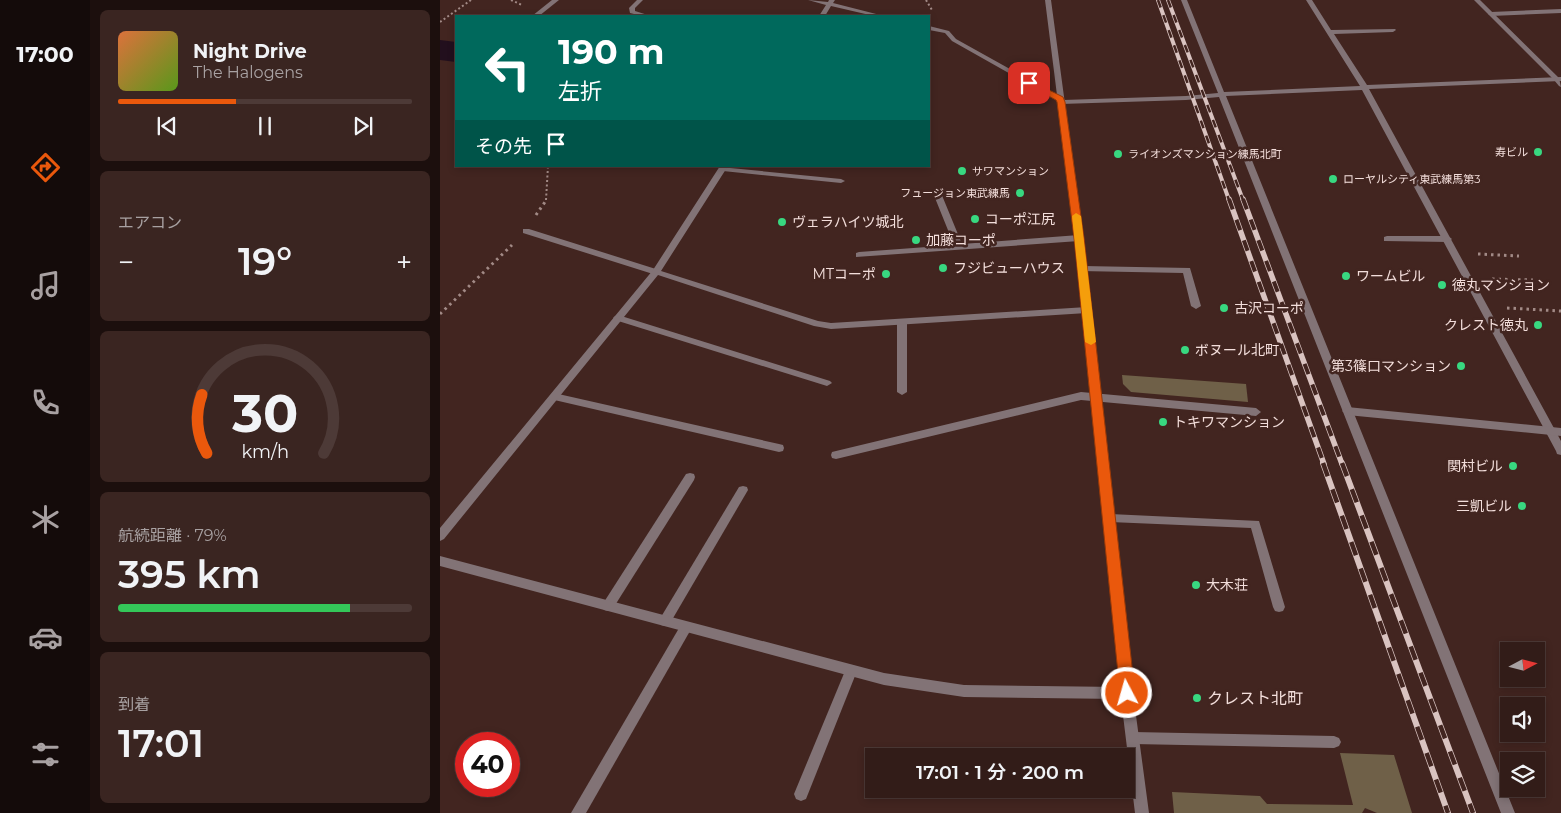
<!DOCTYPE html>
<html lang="ja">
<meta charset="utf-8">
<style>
:root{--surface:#321c18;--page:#3a2521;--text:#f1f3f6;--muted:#a8a1a2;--line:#4d3a37;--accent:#ea580c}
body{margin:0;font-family:Montserrat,"Noto Sans JP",sans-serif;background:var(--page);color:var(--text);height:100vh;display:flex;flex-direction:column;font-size:19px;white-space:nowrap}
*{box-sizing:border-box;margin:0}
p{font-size:16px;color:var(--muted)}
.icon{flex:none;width:28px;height:28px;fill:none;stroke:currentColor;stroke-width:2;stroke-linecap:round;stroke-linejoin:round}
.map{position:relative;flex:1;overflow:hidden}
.drawer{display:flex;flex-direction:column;gap:10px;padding:10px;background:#1c0f0d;width:350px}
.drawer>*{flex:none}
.banner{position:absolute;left:15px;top:15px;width:475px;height:152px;border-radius:0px;box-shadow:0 2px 8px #0003,0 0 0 1px var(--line);background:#00695c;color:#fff;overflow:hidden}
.needle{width:32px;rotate:83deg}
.buttons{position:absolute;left:1060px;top:642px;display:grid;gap:10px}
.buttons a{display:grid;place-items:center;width:45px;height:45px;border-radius:0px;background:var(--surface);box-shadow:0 2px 8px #0003,0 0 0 1px var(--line);font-size:25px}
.speed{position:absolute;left:15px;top:732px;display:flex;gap:10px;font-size:25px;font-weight:700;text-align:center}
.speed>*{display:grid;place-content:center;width:65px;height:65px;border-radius:50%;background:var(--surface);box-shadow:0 2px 8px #0003,0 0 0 1px var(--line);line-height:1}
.speed .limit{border:8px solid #d22;background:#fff;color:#111}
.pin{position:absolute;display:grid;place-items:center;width:42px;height:42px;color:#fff;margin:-21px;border-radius:10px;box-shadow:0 2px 8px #0006}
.me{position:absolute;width:55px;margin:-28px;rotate:354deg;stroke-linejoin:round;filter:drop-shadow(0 0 4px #0008)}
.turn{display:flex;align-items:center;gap:18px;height:105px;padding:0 20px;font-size:22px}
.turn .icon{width:65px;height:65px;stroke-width:2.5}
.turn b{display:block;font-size:35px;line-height:42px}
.then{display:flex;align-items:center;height:48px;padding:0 20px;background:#0003;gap:10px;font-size:19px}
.big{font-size:38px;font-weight:600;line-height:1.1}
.drawer .tile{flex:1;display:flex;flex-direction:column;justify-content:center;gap:8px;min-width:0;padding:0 18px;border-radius:8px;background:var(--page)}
.drawer .dial{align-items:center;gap:0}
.dial svg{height:130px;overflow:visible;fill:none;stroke:var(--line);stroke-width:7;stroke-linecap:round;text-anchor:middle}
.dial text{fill:var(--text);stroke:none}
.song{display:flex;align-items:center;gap:15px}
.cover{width:60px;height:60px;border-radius:8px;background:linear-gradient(135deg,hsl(20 70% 55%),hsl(90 70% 35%))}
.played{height:5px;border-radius:2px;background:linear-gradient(90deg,var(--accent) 40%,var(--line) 40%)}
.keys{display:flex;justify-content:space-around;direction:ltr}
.heat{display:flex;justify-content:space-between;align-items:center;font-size:28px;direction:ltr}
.charge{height:8px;border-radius:4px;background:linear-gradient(90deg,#34c759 79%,var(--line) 0)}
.trip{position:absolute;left:425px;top:748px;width:270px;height:50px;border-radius:0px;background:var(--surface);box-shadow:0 2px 8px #0003,0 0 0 1px var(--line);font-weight:600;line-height:50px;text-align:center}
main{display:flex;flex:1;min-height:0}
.menu{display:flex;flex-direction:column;width:90px;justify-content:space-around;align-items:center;background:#140b0a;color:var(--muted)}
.menu .icon{width:35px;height:35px}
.menu .on{color:var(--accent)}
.menu b{font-size:22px;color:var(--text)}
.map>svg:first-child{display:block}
</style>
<main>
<nav class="menu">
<b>17:00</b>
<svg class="icon on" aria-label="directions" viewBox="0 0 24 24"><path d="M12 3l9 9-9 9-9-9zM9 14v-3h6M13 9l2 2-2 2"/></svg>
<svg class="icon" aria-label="music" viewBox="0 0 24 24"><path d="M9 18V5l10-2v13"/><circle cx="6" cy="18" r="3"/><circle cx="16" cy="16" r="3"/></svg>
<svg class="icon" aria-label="phone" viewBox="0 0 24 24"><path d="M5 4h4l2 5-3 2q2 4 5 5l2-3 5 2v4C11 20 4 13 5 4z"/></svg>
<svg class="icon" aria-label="climate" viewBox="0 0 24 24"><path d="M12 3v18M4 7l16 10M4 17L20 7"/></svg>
<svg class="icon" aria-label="car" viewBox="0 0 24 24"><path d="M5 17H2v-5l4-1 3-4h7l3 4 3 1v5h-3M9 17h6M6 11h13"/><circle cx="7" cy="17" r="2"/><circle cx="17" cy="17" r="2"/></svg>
<svg class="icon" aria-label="filters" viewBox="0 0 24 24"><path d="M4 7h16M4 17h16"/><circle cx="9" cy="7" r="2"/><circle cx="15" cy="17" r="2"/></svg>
</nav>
<section class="drawer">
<div class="tile">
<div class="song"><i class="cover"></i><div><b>Night Drive</b><p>The Halogens</p></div></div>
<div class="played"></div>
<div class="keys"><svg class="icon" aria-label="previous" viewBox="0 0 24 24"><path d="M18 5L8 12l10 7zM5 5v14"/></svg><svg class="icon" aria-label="pause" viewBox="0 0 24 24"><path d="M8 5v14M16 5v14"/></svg><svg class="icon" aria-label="next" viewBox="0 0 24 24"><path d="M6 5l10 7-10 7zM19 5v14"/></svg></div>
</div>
<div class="tile"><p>エアコン</p>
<div class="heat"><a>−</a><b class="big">19°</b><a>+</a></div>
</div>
<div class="tile dial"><svg viewBox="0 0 100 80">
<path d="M14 69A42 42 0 1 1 86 69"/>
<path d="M14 69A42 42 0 0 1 11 33" stroke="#ea580c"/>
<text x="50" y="56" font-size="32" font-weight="700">30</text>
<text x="50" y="72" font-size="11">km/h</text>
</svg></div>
<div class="tile"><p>航続距離 · 79%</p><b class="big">395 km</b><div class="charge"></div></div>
<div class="tile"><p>到着</p><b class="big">17:01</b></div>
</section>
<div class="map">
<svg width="1121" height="813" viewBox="0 0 1121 813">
<rect width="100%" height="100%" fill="#422520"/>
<g fill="#6f6048">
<path d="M682,375L806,384L808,402L691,392L683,384Z"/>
<path d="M900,753L954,755L972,813H937L925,808L922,813H734L732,792L820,796L827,804L913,805Z"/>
</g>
<path fill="#220f1d" d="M0,40L16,42V62L0,60Z"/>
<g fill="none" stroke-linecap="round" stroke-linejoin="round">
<g stroke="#a28a86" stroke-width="2" stroke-dasharray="2 2.5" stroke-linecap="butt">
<path d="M71,0L82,5"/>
<path d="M486,0L492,10"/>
<path d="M0,22L31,0"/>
<path d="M106,200L108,166"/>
</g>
<g stroke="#a28a86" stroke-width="3" stroke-dasharray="2.5 4" stroke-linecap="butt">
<path d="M96,215L107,199"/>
<path d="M1038,254L1079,256"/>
<path d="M1052,279L1093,280"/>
<path d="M1067,308L1121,311"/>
<path d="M0,314L72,245"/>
</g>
<g fill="#827376" fill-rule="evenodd">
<path d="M197,0H203L195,8V11L211,16H202L190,13L189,8Z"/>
<path d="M280,167L401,179L405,181L401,183L283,171H280Z"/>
<path d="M494,191H500L501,193L522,244L639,235L643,238L639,241L416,257V253L419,252L514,245L493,193Z"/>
<path d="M83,229H89L219,270L220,272L216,275L213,274L83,233Z"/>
<path d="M947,236H1008L1012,239L1008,242L944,241V237Z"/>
<path d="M643,266L750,268L761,306L756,309L751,306L743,273L640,271L639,269L640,267Z"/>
<path d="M178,315L390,381L392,383L387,386L175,320L173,318L175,316Z"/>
<path d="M462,319L467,322V392L462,395L457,392V322Z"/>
<path d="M641,392L816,408L821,412L816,416L641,400L396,459L392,458L391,455L392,452L396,451Z"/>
<path d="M114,393L339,444L343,445L344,448L343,451L339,452L110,399L109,397Z"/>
<path d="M250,473L254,474L255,477L254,480L172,610L168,611L164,610L162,606L164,602L246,474Z"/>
<path d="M303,486L307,487L308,490L229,625L225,626L221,625L219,621L221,617L299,487Z"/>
<path d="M670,514L819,521L845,607L843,611L839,612L835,611L833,607L811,528L670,522L666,521L664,518L666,515Z"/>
<path d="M246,622L250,623L252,627L250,631L146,813H131L242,623Z"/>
<path d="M411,665L415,667L417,671L366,799L361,801L356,799L354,794L405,671L407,667Z"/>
<path d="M693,732L894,736L899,738L901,742L899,746L894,748L693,744L688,742L686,738L688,734Z"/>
</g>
<g fill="#827376" fill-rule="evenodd">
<path d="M112,0H119L99,16H92Z"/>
<path d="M368,0L388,2L389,0H395L393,3L444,16H434L391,6L385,16H379L386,5Z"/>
<path d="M741,0H747L784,92L920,86L866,0H872L891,30L955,29L956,30L953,32L894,34L927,85L1121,77V81L929,89L1121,441V455L1117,454L1116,451L922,90L786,96L1075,813H1061L779,97L746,100L621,104L619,103L618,101L512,41L505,33L489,30V26L509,31L516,39L622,98L623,100L746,96L778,93Z"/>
<path d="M1121,9V13L1051,16L1048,14L1051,12Z"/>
<path d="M280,166H288L221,271L378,321L391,323L647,307L652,310L647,313L391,329L374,326L218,275L4,539L0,541V528L213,270Z"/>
</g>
<g fill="#827376" fill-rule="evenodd">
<path d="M605,0H611L643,238L693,693L709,813H695L681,699L524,697L444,685L0,566V556L444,673L524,685L680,687L635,238Z"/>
<path d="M1034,0H1040L1119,78L1121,87L1119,86L1114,80Z"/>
<path d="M907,407L1121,428V436L907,415L902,411Z"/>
</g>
<g stroke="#d9c3c0" stroke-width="4">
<g id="rail-far2">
<path d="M718,0L789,200"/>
<path d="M728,0L803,200"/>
</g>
</g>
<g stroke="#d9c3c0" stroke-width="5.5">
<g id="rail-far1">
<path d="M789,199L884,464"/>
<path d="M803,199L902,464"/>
</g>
</g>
<g stroke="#d9c3c0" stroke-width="6">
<g id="rail">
<path d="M883,463L1008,813"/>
<path d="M902,463L1033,813"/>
</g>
</g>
<use href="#rail-far2" stroke="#422520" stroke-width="2.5" stroke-dasharray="8" stroke-linecap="butt"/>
<use href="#rail-far1" stroke="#422520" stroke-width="4" stroke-dasharray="11" stroke-linecap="butt"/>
<use href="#rail" stroke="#422520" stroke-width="4.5" stroke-dasharray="14" stroke-linecap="butt"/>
</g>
<path fill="#ea580c" stroke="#983908" d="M586,81H591L623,97L625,102L644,238L695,693L692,698L687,700L682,698L680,693L634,238L617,102L616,100L586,84Z"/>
<path fill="#f59e0b" d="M636,213L641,216L656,342L651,345L645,342L632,216Z"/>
<g fill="#38d880" stroke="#422520" stroke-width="2">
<circle cx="1098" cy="152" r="5"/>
<circle cx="678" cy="154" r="5"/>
<circle cx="522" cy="171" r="5"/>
<circle cx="893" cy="179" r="5"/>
<circle cx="580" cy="193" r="5"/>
<circle cx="535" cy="219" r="5"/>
<circle cx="342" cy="222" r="5"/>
<circle cx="476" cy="240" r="5"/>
<circle cx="503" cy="268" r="5"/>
<circle cx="446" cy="274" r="5"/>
<circle cx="906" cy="276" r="5"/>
<circle cx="1002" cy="285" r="5"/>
<circle cx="784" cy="308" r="5"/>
<circle cx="1098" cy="325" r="5"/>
<circle cx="745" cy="350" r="5"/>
<circle cx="1021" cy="366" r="5"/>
<circle cx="723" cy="422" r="5"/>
<circle cx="1073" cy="466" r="5"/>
<circle cx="1082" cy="506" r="5"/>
<circle cx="756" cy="585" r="5"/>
<circle cx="757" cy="698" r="5"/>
</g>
<g text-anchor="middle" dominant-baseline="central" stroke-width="5" stroke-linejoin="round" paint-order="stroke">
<g font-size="11" fill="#f3dedb" stroke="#422520" text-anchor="start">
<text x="1088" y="152" text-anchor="end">寿ビル</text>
<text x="688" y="154">ライオンズマンション練馬北町</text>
<text x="532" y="171">サワマンション</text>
<text x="903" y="179">ローヤルシティ東武練馬第3</text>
<text x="570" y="193" text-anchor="end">フュージョン東武練馬</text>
</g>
<g font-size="14" fill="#f3dedb" stroke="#422520" text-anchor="start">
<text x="545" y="219">コーポ江尻</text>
<text x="352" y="222">ヴェラハイツ城北</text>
<text x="486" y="240">加藤コーポ</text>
<text x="513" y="268">フジビューハウス</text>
<text x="436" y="274" text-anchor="end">MTコーポ</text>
<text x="916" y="276">ワームビル</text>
<text x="1012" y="285">徳丸マンション</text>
<text x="794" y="308">古沢コーポ</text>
<text x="1088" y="325" text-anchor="end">クレスト徳丸</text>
<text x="755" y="350">ボヌール北町</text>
<text x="1011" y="366" text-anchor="end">第3篠口マンション</text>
<text x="733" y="422">トキワマンション</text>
<text x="1063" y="466" text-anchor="end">関村ビル</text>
<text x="1072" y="506" text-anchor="end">三凱ビル</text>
<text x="766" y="585">大木荘</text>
</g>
<g font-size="16" fill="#f3dedb" stroke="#422520" text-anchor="start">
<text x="767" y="698">クレスト北町</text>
</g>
</g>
</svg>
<div class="buttons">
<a><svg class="needle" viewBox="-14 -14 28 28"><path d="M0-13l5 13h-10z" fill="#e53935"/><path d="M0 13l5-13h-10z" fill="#a8a1a2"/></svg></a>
<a><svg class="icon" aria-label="sound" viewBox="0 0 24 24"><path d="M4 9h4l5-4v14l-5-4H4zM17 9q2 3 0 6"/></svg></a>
<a><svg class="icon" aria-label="layers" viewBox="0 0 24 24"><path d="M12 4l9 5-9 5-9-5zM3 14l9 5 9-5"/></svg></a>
</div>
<div class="speed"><div class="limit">40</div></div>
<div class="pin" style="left:589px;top:83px;background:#d93025"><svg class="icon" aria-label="arrive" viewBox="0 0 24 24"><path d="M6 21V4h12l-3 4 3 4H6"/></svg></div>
<svg class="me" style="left:687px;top:693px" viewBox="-20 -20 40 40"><circle r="17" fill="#ea580c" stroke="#fff" stroke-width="3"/><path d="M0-11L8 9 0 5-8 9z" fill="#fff"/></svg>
<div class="trip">17:01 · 1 分 · 200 m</div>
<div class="banner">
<div class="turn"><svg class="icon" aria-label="left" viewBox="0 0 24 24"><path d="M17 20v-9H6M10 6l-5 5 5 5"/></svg><div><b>190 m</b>左折</div></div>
<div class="then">その先<svg class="icon" aria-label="arrive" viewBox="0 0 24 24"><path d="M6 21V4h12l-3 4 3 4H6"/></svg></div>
</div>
</div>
</main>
